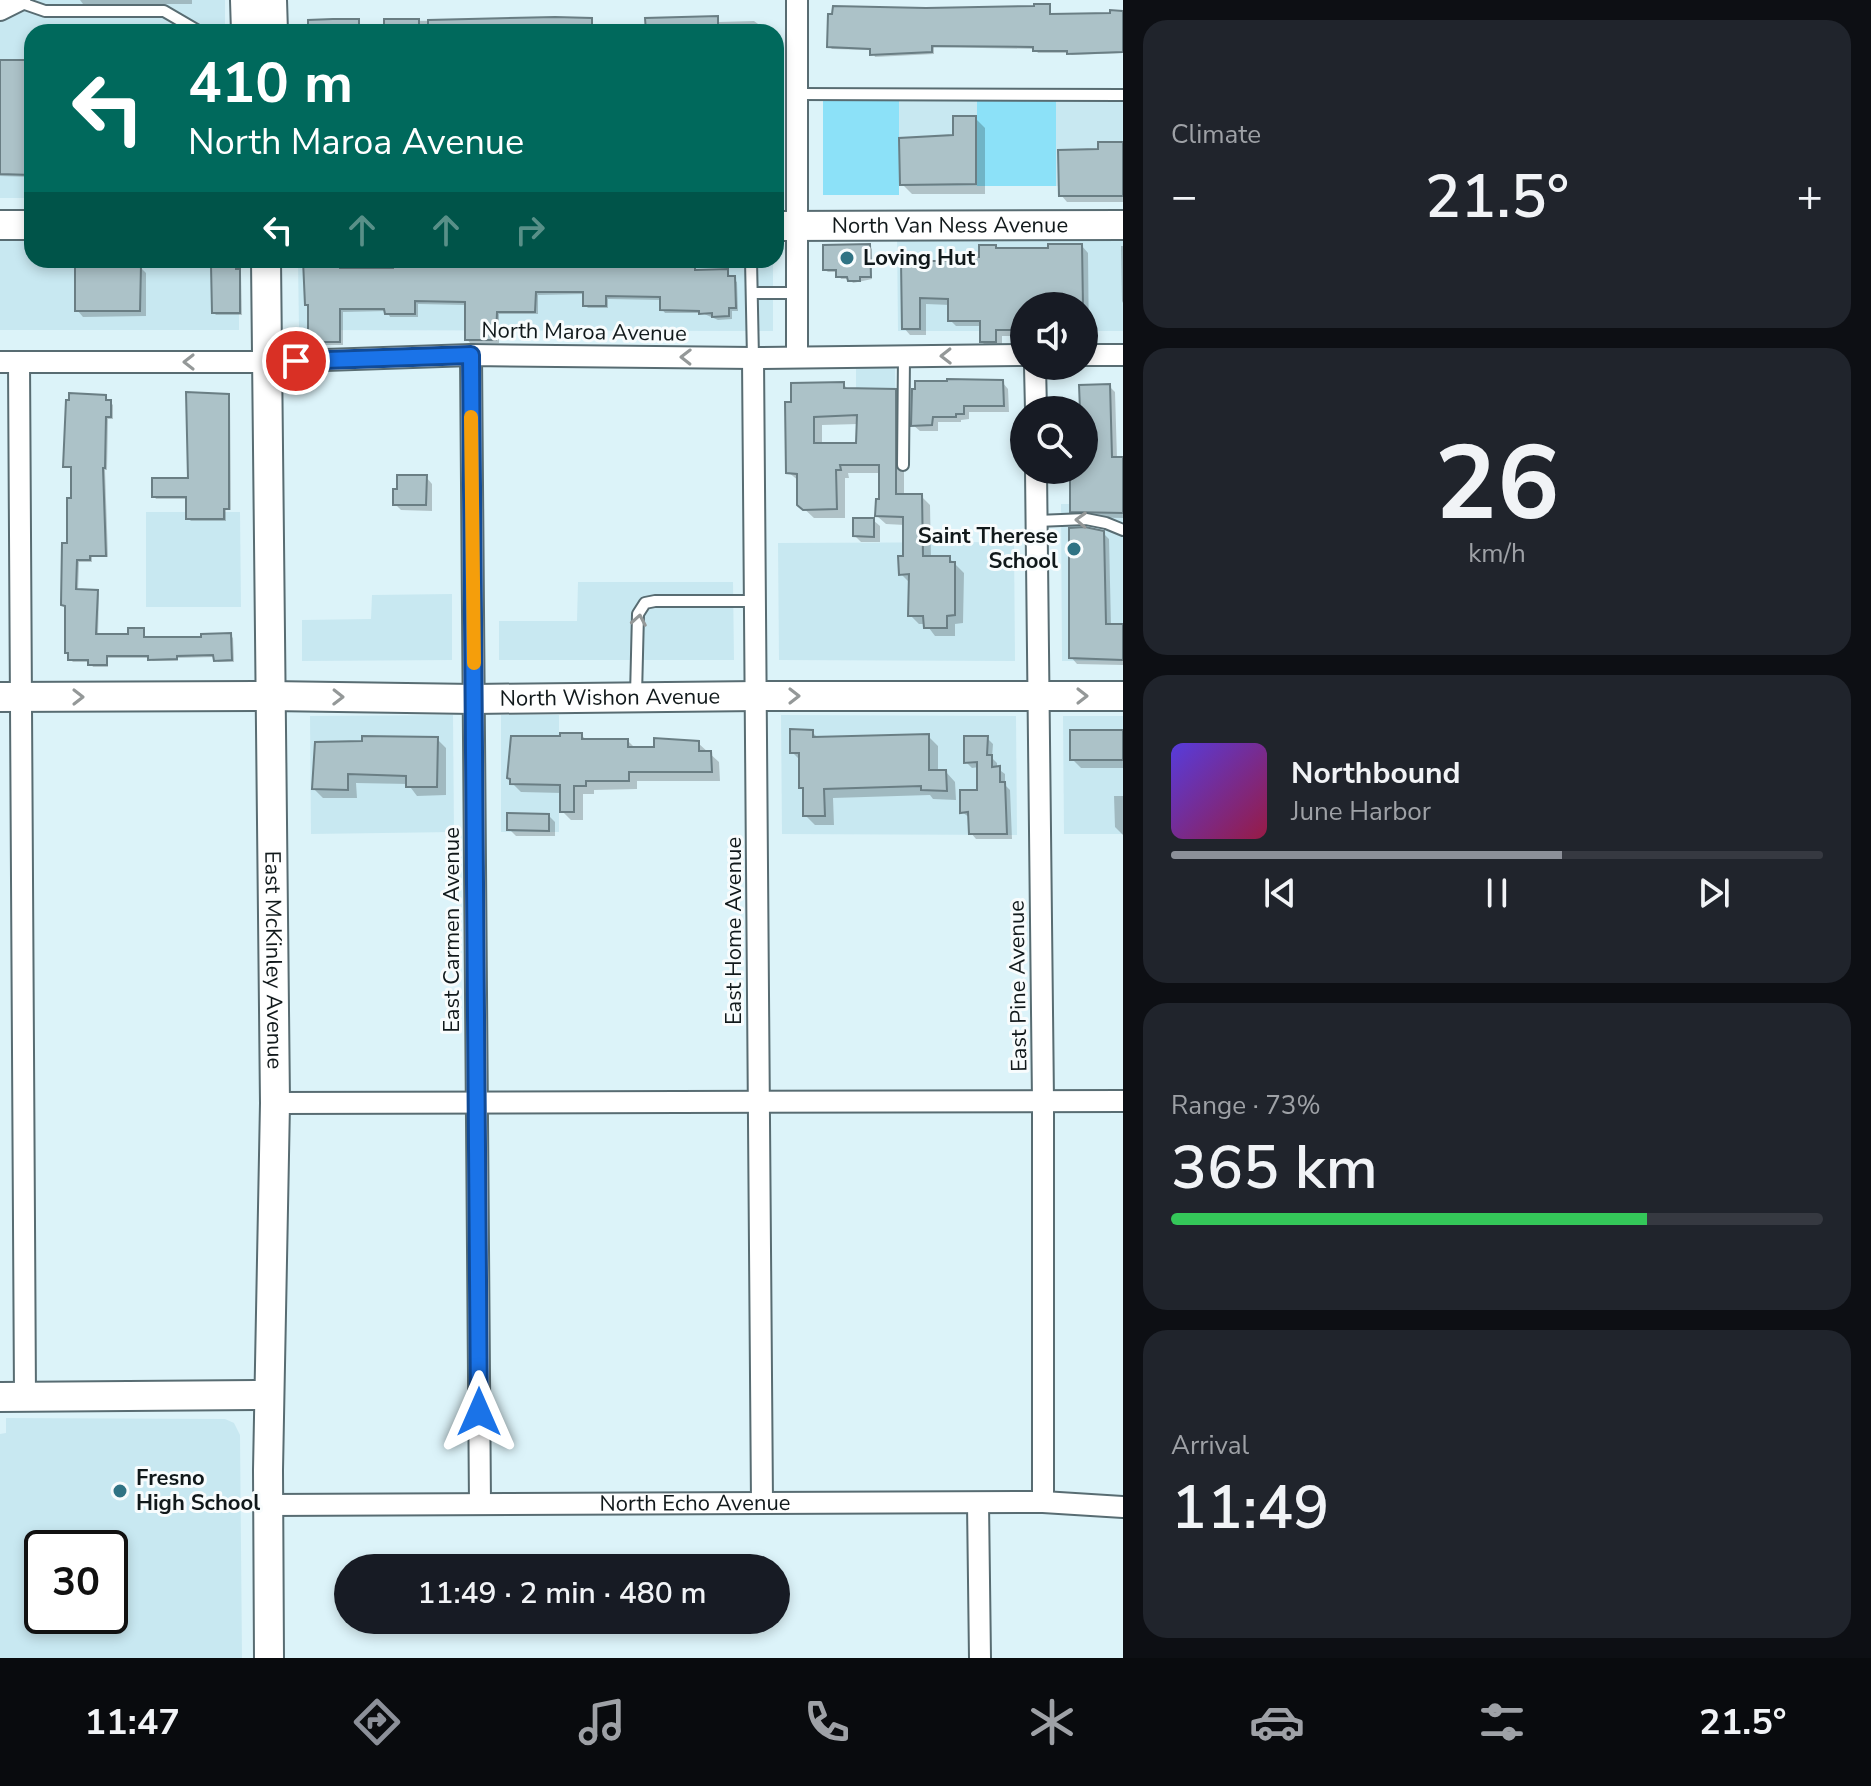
<!DOCTYPE html>
<meta charset="utf-8">
<style>
:root{--surface:#171b24;--page:#20242c;--text:#f1f3f6;--muted:#9ea1a6;--line:#363941;--accent:#8c9099}
body{margin:0;font-family:"Nunito Sans",sans-serif;background:var(--page);color:var(--text);height:100vh;display:flex;flex-direction:column;font-size:30px;white-space:nowrap}
*{box-sizing:border-box;margin:0}
p{font-size:26px;color:var(--muted)}
.icon{flex:none;width:44px;height:44px;fill:none;stroke:currentColor;stroke-width:2;stroke-linecap:round;stroke-linejoin:round}
.map{position:relative;flex:1;overflow:hidden}
.drawer{display:flex;flex-direction:column;gap:20px;padding:20px;background:#0d0f14;width:748px}
.drawer>*{flex:none}
.guide{position:absolute;left:24px;top:24px;width:760px;height:244px;border-radius:24px;box-shadow:0 4px 12px #0003;background:#00695c;color:#fff;overflow:hidden}
.tools{position:absolute;left:1010px;top:292px;display:grid;gap:16px}
.tools a{display:grid;place-items:center;width:88px;height:88px;border-radius:50%;background:var(--surface);box-shadow:0 4px 12px #0003;font-size:40px}
.speed{position:absolute;left:24px;top:1530px;display:flex;gap:16px;font-size:40px;font-weight:700;text-align:center}
.speed>*{display:grid;place-content:center;width:104px;height:104px;border-radius:50%;background:var(--surface);box-shadow:0 4px 12px #0003;line-height:1}
.speed .limit{border:4px solid #111;border-radius:12px;background:#fff;color:#111}
.pin{position:absolute;display:grid;place-items:center;width:68px;height:68px;color:#fff;margin:-34px;border:4px solid #fff;border-radius:50%;box-shadow:0 2px 8px #0007}
.me{position:absolute;width:88px;margin:-44px;rotate:0deg;stroke-linejoin:round;filter:drop-shadow(0 0 6px #0008)}
.turn{display:flex;align-items:center;gap:28px;height:168px;padding:0 32px;font-size:36px}
.turn .icon{width:104px;height:104px;stroke-width:2.5}
.turn b{display:block;font-size:56px;line-height:68px}
.lanes{display:flex;align-items:center;height:76px;padding:0 32px;background:#0003;justify-content:center;gap:40px;direction:ltr}
.lanes .off{opacity:.35}
.big{font-size:60px;font-weight:600;line-height:1.1}
.drawer .widget{flex:1;display:flex;flex-direction:column;justify-content:center;gap:12px;min-width:0;padding:0 28px;border-radius:24px;background:var(--page)}
.drawer .dial{align-items:center;gap:0}
.dial b{font-size:104px;line-height:1}
.song{display:flex;align-items:center;gap:24px}
.cover{width:96px;height:96px;border-radius:12px;background:linear-gradient(135deg,hsl(250 70% 55%),hsl(340 70% 35%))}
.played{height:8px;border-radius:4px;background:linear-gradient(90deg,var(--accent) 60%,var(--line) 60%)}
.keys{display:flex;justify-content:space-around;direction:ltr}
.heat{display:flex;justify-content:space-between;align-items:center;font-size:44px;direction:ltr}
.charge{height:12px;border-radius:6px;background:linear-gradient(90deg,#34c759 73%,var(--line) 0)}
.trip{position:absolute;left:334px;top:1554px;width:456px;height:80px;border-radius:40px;background:var(--surface);box-shadow:0 4px 12px #0003;font-weight:600;line-height:80px;text-align:center}
.dock{display:flex;height:128px;justify-content:space-around;align-items:center;background:#090b0e;color:var(--muted)}
.dock .icon{width:56px;height:56px}
.dock .selected{color:var(--accent)}
.dock b{font-size:36px;color:var(--text)}
main{display:flex;flex:1;min-height:0}
.map>svg:first-child{display:block}
</style>
<main>
<div class="map">
<svg width="1123" height="1658" viewBox="0 0 1123 1658">
<rect width="100%" height="100%" fill="#dcf3f9"/>
<g fill="#c8e8f1" fill-rule="evenodd">
<path d="M0,0H225V32H32V198H0Z"/>
<path d="M898,91H977V186H899Z"/>
<rect x="1056" y="91" width="67" height="95"/>
<path d="M0,231H32V260H239V330H0Z"/>
<path d="M897,233H1123V331H1084V306H1024V331H898Z"/>
<path d="M298,260H773V331L299,330Z"/>
<path d="M856,362H895L896,428H856Z"/>
<path d="M1061,504H1123V661H1062Z"/>
<path d="M146,512H240L241,607H146Z"/>
<path d="M1014,542L1015,661L779,660L778,543Z"/>
<path d="M578,582H733L734,660H499V621H577Z"/>
<path d="M452,594V660L302,661V620L371,619L372,595Z"/>
<path d="M453,715L454,832L311,834L310,716Z"/>
<rect x="501" y="715" width="58" height="117"/>
<path d="M781,715L1016,716L1017,835L782,834Z"/>
<path d="M1063,716H1123V834H1064Z"/>
<path d="M6,1418L225,1419L234,1423L240,1435L242,1658H0V1434L6,1433ZM42,1548H110V1616H42Z"/>
</g>
<g fill="#8ce1f8">
<rect x="977" y="91" width="79" height="95"/>
<rect x="776" y="96" width="3" height="102"/>
<rect x="823" y="101" width="76" height="94"/>
</g>
<g fill="#0003" fill-rule="evenodd">
<path d="M80,0H192V4H83Z"/>
<path d="M1049,6L1052,16L1123,14V53L1072,55L1069,53H1038L1035,49L934,47V54L875,57L872,50L832,49L829,46L926,10Z"/>
<path d="M717,18L719,22L754,21L769,32H386V21L591,20L594,26L647,25Z"/>
<path d="M0,62H32V177L0,176Z"/>
<path d="M975,118L985,128V194H912L902,184Z"/>
<path d="M1123,144V202H1067L1061,195L1100,151Z"/>
<path d="M869,246L872,249V279L853,283L850,279H841L838,272H828L825,270Z"/>
<path d="M1082,246L1088,253L1089,347H1084V306H1024V336H1002V348H988L982,342V326H956L950,320V305L926,304V335H910L904,328L903,263H950L981,259L998,250H1050Z"/>
<path d="M1121,246H1123V303L1122,301Z"/>
<path d="M339,260L343,264V270L655,261L658,267H694L697,270L727,271L731,278L737,282L738,311H732V319L718,320L702,313H665L662,309V300L608,299V308H588L585,305V294L538,295V314H499V343H470L467,339V305L418,304V317H390L387,311L343,312V345H313L310,341V307L307,304Z"/>
<path d="M140,267L146,273V316L83,317L77,310Z"/>
<path d="M235,267L241,274L242,315H216L214,313Z"/>
<path d="M1002,382L1008,389L1009,412H969V419L961,420V422H938V431H920L913,425Z"/>
<path d="M843,384L849,390L895,391L904,400V496H921L930,505L931,558H949L964,573L963,623L955,624V636H935L926,624H919L910,615V583L901,574L905,558V525L886,524L877,516L881,501V473H848L849,478H845V518H814L799,504V481L788,472L787,404ZM858,424V445H822V425Z"/>
<path d="M1109,386L1115,392L1117,459H1123V518L1079,517L1072,511L1071,470H1084V410H1082Z"/>
<path d="M228,395L230,398L231,510H226V521H191L188,518V499H156L154,496L190,480Z"/>
<path d="M105,397L113,405V419H108L107,470H105L108,557H92V562H79L78,591H97L99,594L98,636H130L143,630L146,639H203L230,635L233,638L234,662H218L215,657L178,658V661H153L149,658H108V667H93L90,662H73L70,659L67,652L65,607L63,605L73,500V469L65,466Z"/>
<path d="M426,477L432,484V511L401,510L395,504Z"/>
<path d="M873,520L880,526V542H861L855,536Z"/>
<path d="M1103,533L1109,539L1111,626H1123V665L1077,664L1071,657Z"/>
<path d="M812,732L819,739L928,736L938,746V772H946L955,782L956,800L933,799L930,795L833,798L834,825H815L805,815V791L801,787V761L792,752Z"/>
<path d="M1123,732V768H1081L1072,759Z"/>
<path d="M581,735L588,741H628L636,749L698,743L719,762L720,781H637V789L594,790V794H583V820H571L562,811V793L521,792L512,783L562,738Z"/>
<path d="M987,738L993,744L992,758L997,763V768L1005,774V785L1010,790L1012,839H976L971,833L970,818L962,812L979,792V767L972,768L966,762Z"/>
<path d="M437,739L446,748V795L417,796L408,784L356,783L357,798H323L314,789L317,744Z"/>
<path d="M1114,796H1123V835L1115,827Z"/>
<path d="M549,816L555,822V836H516L509,829Z"/>
</g>
<g fill="#acc2c8" stroke="#6a7e84" stroke-width="2" fill-rule="evenodd">
<path d="M1034,4H1050V14L1110,13V10L1123,11V52L1067,54V51H1033V47L932,46V52L870,55V49L827,47L828,14H832L833,6L926,8L1034,6Z"/>
<path d="M718,16V32H646L645,18Z"/>
<path d="M555,17L592,18V32H428V20Z"/>
<path d="M333,19H359V32H308V20Z"/>
<rect x="384" y="19" width="35" height="13"/>
<path d="M0,60H32V175L0,174Z"/>
<path d="M953,116H976V184L900,185L899,138L953,135Z"/>
<path d="M1098,142H1123V196H1059L1058,150L1098,149Z"/>
<path d="M870,244L871,277H860V281H848L847,277H836V270H823V245Z"/>
<path d="M1048,244H1082L1083,306H1024V330H996V342H980V321H948V299L920,298V329H902L901,261H948V257H979V245H996V248H1048Z"/>
<path d="M303,260H340V268H393V262L432,261L656,260L655,265H695V270L728,269V276H735L736,308H729V316L712,317V313L699,314V311L660,310V297L606,296V306H583V292H536L535,312H497L496,340H465V302L415,301V314H385L384,309H340V342H308V305H305Z"/>
<path d="M75,265H141L140,311H75Z"/>
<path d="M211,265H236V269H240V313H212Z"/>
<path d="M947,379L1003,380L1004,406H964V414H956V417H933L932,425L911,426L912,389H915V381H947Z"/>
<path d="M844,382V388L896,389V494H922L923,556H950V562H955V615L947,616V628H924L923,616H908L909,574L899,575L898,556H903V517L875,516L876,499H879V465H840L841,470H836L837,509L803,510L797,505V474L786,473L785,402H791V383ZM857,415L856,443H814V417Z"/>
<path d="M1110,384L1112,457H1123V513L1070,512V470H1084V410H1080L1079,385Z"/>
<path d="M186,392L229,394V509H224V519H186V497H152V478H188Z"/>
<path d="M69,393L106,395V400H111V417H106L105,468H103L106,556H90V560H77L76,589L98,590L96,634H128V628H144V637H201V634L231,633L232,660L214,661L213,655L177,656V659L148,660V656H107V665H88V660H68V653H65V606L61,605L62,543H67V498H71V467H63L66,400H69Z"/>
<path d="M397,475H427L426,505H393V489H397Z"/>
<path d="M853,518H874V537L853,536Z"/>
<path d="M1085,527L1104,531L1106,624H1123V660L1069,658V528Z"/>
<path d="M790,729L813,730V737L929,734V770H946L947,791L921,790V786L824,789L825,816H803V788H799V753H790Z"/>
<rect x="1070" y="730" width="53" height="30"/>
<path d="M560,733H582V739H628V747H654V738L699,741V751H711L712,772H629V781H586V786H574V812H560V785L510,784V779L507,778L511,736H560Z"/>
<path d="M362,736L438,737L437,787H406V776L348,774V790L312,789L315,742L362,741Z"/>
<path d="M964,736H988L987,755H992V767L1000,766V782H1005L1007,834H969L968,812L960,813V790H977V762L964,763Z"/>
<path d="M507,813L549,814V831L507,830Z"/>
</g>
<g fill="none" stroke-linecap="round" stroke-linejoin="round">
<g stroke="#586c72" stroke-width="14">
<g id="lane">
<path d="M19,2L45,11H164L200,32"/>
<path d="M798,94L1123,95"/>
<path d="M751,260L753,358"/>
<path d="M752,293H798"/>
<path d="M903,465L904,356"/>
<path d="M1037,521L1086,519L1106,523L1123,530"/>
<path d="M636,695L638,614L645,603L655,601H756"/>
</g>
</g>
<g stroke="#586c72" stroke-width="24">
<g id="street">
<path d="M797,0V357"/>
<path d="M0,10L20,0"/>
<path d="M471,355L480,1504"/>
<path d="M1084,355H1123"/>
<path d="M753,358L762,1503"/>
<path d="M0,362H267L471,355L753,358L1024,355"/>
<path d="M19,362L25,1396"/>
<path d="M1035,366L1036,410"/>
<path d="M1036,470L1043,1101V1502"/>
<path d="M275,1103L1123,1101"/>
<path d="M978,1503L980,1658"/>
<path id="s1" d="M267,1505L1043,1502L1123,1507"/>
</g>
</g>
<g stroke="#586c72" stroke-width="32">
<g id="secondary">
<path d="M245,0L246,32"/>
<path d="M272,0L273,32"/>
<path d="M0,225H32"/>
<path id="s2" d="M776,226L1123,225"/>
<path id="s3" d="M266,260L275,1103L268,1470L269,1658"/>
<path id="s4" d="M0,697L270,696L474,699L758,696H1123"/>
<path d="M0,1397L268,1395"/>
</g>
</g>
<use href="#lane" stroke="#fff" stroke-width="10"/>
<use href="#street" stroke="#fff" stroke-width="20"/>
<use href="#secondary" stroke="#fff" stroke-width="28"/>
</g>
<defs><path id="oneway-chevron" d="M-2-3.5L2.5 0L-2 3.5" fill="none" stroke-width="1.6" stroke-linecap="round" stroke-linejoin="round" transform="scale(2)"/></defs>
<g stroke="#949898">
<use href="#oneway-chevron" transform="translate(946 356) rotate(179)"/>
<use href="#oneway-chevron" transform="translate(686 357) rotate(-179)"/>
<use href="#oneway-chevron" transform="translate(189 362) rotate(180)"/>
<use href="#oneway-chevron" transform="translate(1081 520) rotate(-178)"/>
<use href="#oneway-chevron" transform="translate(639 620) rotate(-80)"/>
<use href="#oneway-chevron" transform="translate(794 696)"/>
<use href="#oneway-chevron" transform="translate(1082 696)"/>
<use href="#oneway-chevron" transform="translate(78 697)"/>
<use href="#oneway-chevron" transform="translate(338 697) rotate(1)"/>
</g>
<g fill="none" stroke-linecap="round" stroke-linejoin="round">
<g stroke="#114b97" stroke-width="20">
<path id="route" d="M296,361L471,355L479,1412"/>
</g>
<use href="#route" stroke="#1a73e8" stroke-width="14"/>
<path stroke="#f59e0b" stroke-width="14" d="M471,417L474,663"/>
</g>
<g fill="#307384" stroke="#f8fcfd" stroke-width="3">
<circle cx="847" cy="258" r="8"/>
<circle cx="1074" cy="549" r="8"/>
<circle cx="120" cy="1491" r="8"/>
</g>
<g text-anchor="middle" dominant-baseline="central" stroke-width="6" stroke-linejoin="round" paint-order="stroke">
<g font-size="22" fill="#11191b" stroke="#f8fcfd">
<text stroke="none"><textPath href="#s2" startOffset="174">North Van Ness Avenue</textPath></text>
<text transform="translate(584 332) rotate(1)">North Maroa Avenue</text>
<text stroke="none"><textPath href="#s4" startOffset="610">North Wishon Avenue</textPath></text>
<text transform="translate(452 930) rotate(-90)">East Carmen Avenue</text>
<text transform="translate(734 931) rotate(-90)">East Home Avenue</text>
<text stroke="none"><textPath href="#s3" startOffset="700">East McKinley Avenue</textPath></text>
<text transform="translate(1018 986) rotate(-91)">East Pine Avenue</text>
<text stroke="none"><textPath href="#s1" startOffset="428">North Echo Avenue</textPath></text>
</g>
<g font-size="22" font-weight="bold" fill="#11191b" stroke="#f8fcfd" text-anchor="start">
<text x="863" y="258">Loving Hut</text>
<text x="1058" y="536" text-anchor="end">Saint Therese<tspan x="1058" dy="25">School</tspan></text>
<text x="136" y="1478">Fresno<tspan x="136" dy="25">High School</tspan></text>
</g>
</g>
</svg>
<div class="tools">
<a><svg class="icon" aria-label="sound" viewBox="0 0 24 24"><path d="M4 9h4l5-4v14l-5-4H4zM17 9q2 3 0 6"/></svg></a>
<a><svg class="icon" aria-label="search" viewBox="0 0 24 24"><circle cx="10" cy="10" r="6"/><path d="M15 15l6 6"/></svg></a>
</div>
<div class="speed"><div class="limit">30</div></div>
<div class="pin" style="left:296px;top:361px;background:#d93025"><svg class="icon" aria-label="arrive" viewBox="0 0 24 24"><path d="M6 21V4h12l-3 4 3 4H6"/></svg></div>
<svg class="me" style="left:479px;top:1412px" viewBox="-20 -20 40 40"><path d="M0-17L14 15 0 8-14 15z" fill="#1a73e8" stroke="#fff" stroke-width="4"/></svg>
<div class="trip">11:49 · 2 min · 480 m</div>
<div class="guide">
<div class="turn"><svg class="icon" aria-label="left" viewBox="0 0 24 24"><path d="M17 20v-9H6M10 6l-5 5 5 5"/></svg><div><b>410 m</b>North Maroa Avenue</div></div>
<div class="lanes"><svg class="icon" aria-label="left" viewBox="0 0 24 24"><path d="M17 20v-9H6M10 6l-5 5 5 5"/></svg><svg class="icon off" aria-label="ahead" viewBox="0 0 24 24"><path d="M12 20V5M6 11l6-6 6 6"/></svg><svg class="icon off" aria-label="ahead" viewBox="0 0 24 24"><path d="M12 20V5M6 11l6-6 6 6"/></svg><svg class="icon off" aria-label="right" viewBox="0 0 24 24"><path d="M7 20v-9h11M14 6l5 5-5 5"/></svg></div>
</div>
</div>
<section class="drawer">
<div class="widget"><p>Climate</p>
<div class="heat"><a>−</a><b class="big">21.5°</b><a>+</a></div>
</div>
<div class="widget dial"><b>26</b><p>km/h</p></div>
<div class="widget">
<div class="song"><i class="cover"></i><div><b>Northbound</b><p>June Harbor</p></div></div>
<div class="played"></div>
<div class="keys"><svg class="icon" aria-label="previous" viewBox="0 0 24 24"><path d="M18 5L8 12l10 7zM5 5v14"/></svg><svg class="icon" aria-label="pause" viewBox="0 0 24 24"><path d="M8 5v14M16 5v14"/></svg><svg class="icon" aria-label="next" viewBox="0 0 24 24"><path d="M6 5l10 7-10 7zM19 5v14"/></svg></div>
</div>
<div class="widget"><p>Range · 73%</p><b class="big">365 km</b><div class="charge"></div></div>
<div class="widget"><p>Arrival</p><b class="big">11:49</b></div>
</section>
</main>
<nav class="dock">
<b>11:47</b>
<svg class="icon selected" aria-label="directions" viewBox="0 0 24 24"><path d="M12 3l9 9-9 9-9-9zM9 14v-3h6M13 9l2 2-2 2"/></svg>
<svg class="icon" aria-label="music" viewBox="0 0 24 24"><path d="M9 18V5l10-2v13"/><circle cx="6" cy="18" r="3"/><circle cx="16" cy="16" r="3"/></svg>
<svg class="icon" aria-label="phone" viewBox="0 0 24 24"><path d="M5 4h4l2 5-3 2q2 4 5 5l2-3 5 2v4C11 20 4 13 5 4z"/></svg>
<svg class="icon" aria-label="climate" viewBox="0 0 24 24"><path d="M12 3v18M4 7l16 10M4 17L20 7"/></svg>
<svg class="icon" aria-label="car" viewBox="0 0 24 24"><path d="M5 17H2v-5l4-1 3-4h7l3 4 3 1v5h-3M9 17h6M6 11h13"/><circle cx="7" cy="17" r="2"/><circle cx="17" cy="17" r="2"/></svg>
<svg class="icon" aria-label="filters" viewBox="0 0 24 24"><path d="M4 7h16M4 17h16"/><circle cx="9" cy="7" r="2"/><circle cx="15" cy="17" r="2"/></svg>
<b>21.5°</b>
</nav>
